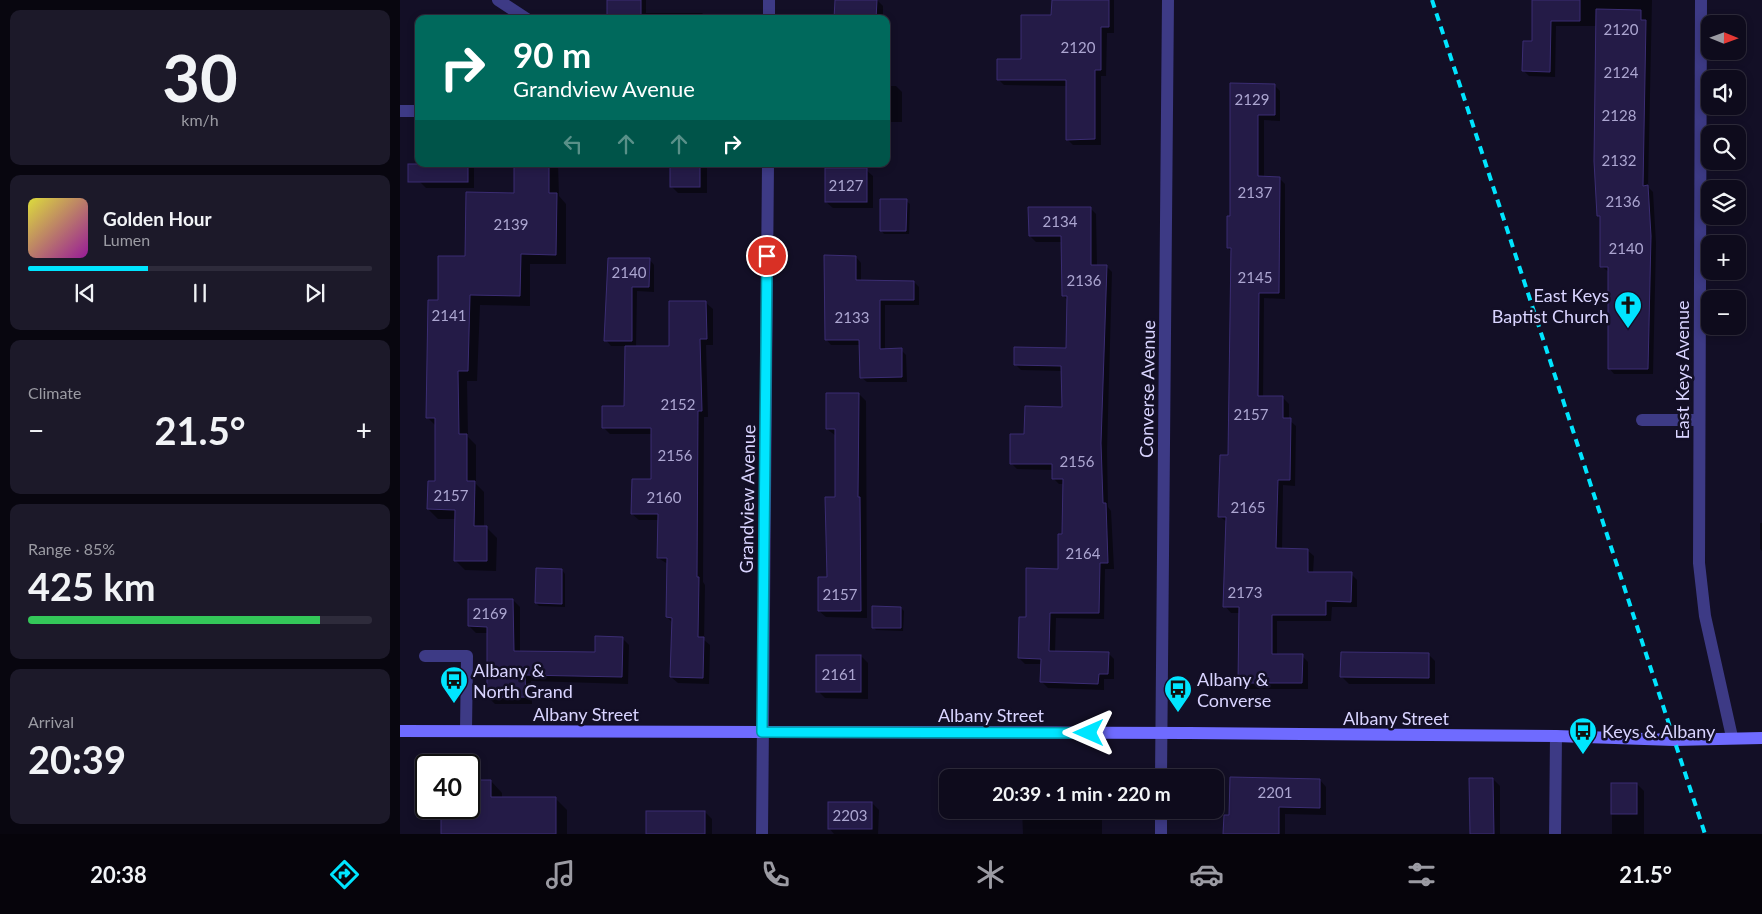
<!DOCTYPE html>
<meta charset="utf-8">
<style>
:root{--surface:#0e0b1c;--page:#1c1929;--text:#f1f3f6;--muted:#9b9ba3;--line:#2e2b3b;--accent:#00e5ff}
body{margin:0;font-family:Lato,sans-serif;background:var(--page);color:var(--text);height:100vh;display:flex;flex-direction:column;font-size:19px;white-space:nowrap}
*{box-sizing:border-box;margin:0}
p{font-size:16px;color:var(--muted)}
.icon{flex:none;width:28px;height:28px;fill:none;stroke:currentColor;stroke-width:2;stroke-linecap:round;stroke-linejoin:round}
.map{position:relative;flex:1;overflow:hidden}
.sheet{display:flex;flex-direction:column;gap:10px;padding:10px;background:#08060f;width:400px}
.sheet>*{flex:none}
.banner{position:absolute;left:15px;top:15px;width:475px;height:152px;border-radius:10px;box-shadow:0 2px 8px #0003,0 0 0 1px var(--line);background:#00695c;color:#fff;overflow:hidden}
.needle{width:32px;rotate:91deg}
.tools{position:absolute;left:1301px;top:15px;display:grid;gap:10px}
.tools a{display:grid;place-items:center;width:45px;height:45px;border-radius:10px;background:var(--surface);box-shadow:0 2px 8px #0003,0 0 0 1px var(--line);font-size:25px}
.speed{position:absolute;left:15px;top:754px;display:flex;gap:10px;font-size:25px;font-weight:700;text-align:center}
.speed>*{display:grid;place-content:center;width:65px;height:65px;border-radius:50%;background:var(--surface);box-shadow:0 2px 8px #0003,0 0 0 1px var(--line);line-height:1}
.speed .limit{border:2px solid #111;border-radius:8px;background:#fff;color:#111}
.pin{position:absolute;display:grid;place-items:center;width:42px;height:42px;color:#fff;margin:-21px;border:2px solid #fff;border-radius:50%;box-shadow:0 1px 5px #0007}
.me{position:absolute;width:55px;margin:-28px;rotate:270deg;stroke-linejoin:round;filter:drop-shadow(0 0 4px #0008)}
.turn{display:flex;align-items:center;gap:18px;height:105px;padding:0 15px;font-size:22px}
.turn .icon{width:65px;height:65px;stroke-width:2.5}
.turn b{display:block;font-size:35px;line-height:42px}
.lanes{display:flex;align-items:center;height:48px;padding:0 15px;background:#0003;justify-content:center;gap:25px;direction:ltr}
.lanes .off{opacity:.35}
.big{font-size:38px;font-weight:700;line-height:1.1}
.sheet .card{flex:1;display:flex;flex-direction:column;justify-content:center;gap:8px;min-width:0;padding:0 18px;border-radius:10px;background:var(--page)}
.sheet .dial{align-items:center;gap:0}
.dial b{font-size:65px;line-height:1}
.song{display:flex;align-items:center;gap:15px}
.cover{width:60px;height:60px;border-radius:8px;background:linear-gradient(135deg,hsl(60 70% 55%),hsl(300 70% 35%))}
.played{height:5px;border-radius:2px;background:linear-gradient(90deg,var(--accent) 35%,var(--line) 35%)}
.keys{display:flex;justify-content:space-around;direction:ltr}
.heat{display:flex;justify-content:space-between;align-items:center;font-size:28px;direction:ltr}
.charge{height:8px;border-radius:4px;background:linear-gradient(90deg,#34c759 85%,var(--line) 0)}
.trip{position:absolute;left:539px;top:769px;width:285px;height:50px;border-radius:10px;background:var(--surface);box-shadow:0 2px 8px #0003,0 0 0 1px var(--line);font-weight:700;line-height:50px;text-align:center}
.tabs{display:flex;height:80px;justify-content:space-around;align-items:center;background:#06040b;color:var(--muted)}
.tabs .icon{width:35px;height:35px}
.tabs .active{color:var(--accent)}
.tabs b{font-size:22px;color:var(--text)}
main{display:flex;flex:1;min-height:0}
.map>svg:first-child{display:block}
</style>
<main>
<section class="sheet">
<div class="card dial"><b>30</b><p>km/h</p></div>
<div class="card">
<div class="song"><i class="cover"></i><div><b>Golden Hour</b><p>Lumen</p></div></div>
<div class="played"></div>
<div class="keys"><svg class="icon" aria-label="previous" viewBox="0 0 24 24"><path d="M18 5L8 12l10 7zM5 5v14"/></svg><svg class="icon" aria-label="pause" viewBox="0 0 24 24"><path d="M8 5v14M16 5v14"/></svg><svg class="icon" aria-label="next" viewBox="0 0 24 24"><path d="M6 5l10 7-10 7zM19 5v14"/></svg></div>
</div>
<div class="card"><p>Climate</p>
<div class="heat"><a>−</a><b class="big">21.5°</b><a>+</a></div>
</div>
<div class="card"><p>Range · 85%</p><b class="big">425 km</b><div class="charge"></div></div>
<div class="card"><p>Arrival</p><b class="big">20:39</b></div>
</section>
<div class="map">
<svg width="1362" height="834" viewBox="0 0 1362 834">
<rect width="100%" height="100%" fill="#130f26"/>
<g fill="#0007">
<path d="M208,0H246V13H302L308,19H208Z"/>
<path d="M436,0H477L483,6V19H436Z"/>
<path d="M653,0H714V33H707L706,76H701V145H673L667,139V86L604,85L598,79L623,60L653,16Z"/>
<path d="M1132,0H1252L1248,187L1253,192L1256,243L1253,374H1214L1209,368V272L1201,266V219L1199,216L1197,26H1156L1155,77L1129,76L1124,71L1133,42Z"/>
<path d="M831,84L874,85L880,91V121L864,120V178H879L885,184V299L864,298L863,398H883L889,404V420L896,426L895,486L883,485L882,549L907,550L914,556L913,573L951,574L957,580V607H932L931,621H877V655L902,656L908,662V689H846L839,683L840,613H831L825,606L827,522L819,516L829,456L832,252L828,248L831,217Z"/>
<path d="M486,86H496L502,92V122H486Z"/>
<path d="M19,164H74V188H26L19,181Z"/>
<path d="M115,164H158L159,196L166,204V264H130V306L80,305L77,381H67L68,437L76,445V484L84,492V528H87L97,538L96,571L65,570L55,560L56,519H38L28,509L36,482V426L27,417L39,301L67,258L115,194Z"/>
<path d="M271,164H307V193H278L271,186Z"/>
<path d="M426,164H462V170H466L473,176V208H433L426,202Z"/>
<path d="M506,201L510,204L509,234H484L481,230Z"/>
<path d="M690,208L696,214L697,266H706L712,272L707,450L708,507L711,511L714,569H705L704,619L656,618L655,652L708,653L714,659V679H704V690L648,688L642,682V664H625L619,658L627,619L659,570L664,536V484H659L653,478V470L617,469L611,463L663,408L662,371L621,370L615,364L667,349L668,301L663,295L662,242H636L630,236Z"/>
<path d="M456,257L461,263V281L514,282L519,287V305H485V350H501L506,355L507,382H467L461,377V345H431L426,339Z"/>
<path d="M210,259H249L254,265V292L237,291L236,347H270L306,303L313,309V345H306L308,417H304L303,582L305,585L304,640L310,645L309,684L278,683L271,677L273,623L267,617L268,564L258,558L259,520H239L232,514L252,481V434H210L203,427L226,408L227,346H211L206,340Z"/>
<path d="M459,394L466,401L467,618L426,617L419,611L429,578L436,498V436L427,429Z"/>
<path d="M1360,523H1362V551L1360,549Z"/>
<path d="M162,570L165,574V607L139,606L136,603Z"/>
<path d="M113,600L120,607V652L196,653L222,638L229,645L228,684L131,681L132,704H95L88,697V633H76L69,626Z"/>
<path d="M501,608L504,611L503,631L476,630L473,627Z"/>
<path d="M1028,654L1035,661V684H949L942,677Z"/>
<path d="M461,656L468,663V699L425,698L418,691Z"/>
<path d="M1093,779L1100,786V834H1071Z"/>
<path d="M920,780L926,787V815L885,814V834H825L830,817Z"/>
<path d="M91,781L102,793V799H156L167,810V834H42L53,808H69V786Z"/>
<path d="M1212,784H1237L1244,791V834H1212Z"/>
<path d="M472,803L479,810L478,834H434L429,828Z"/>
<path d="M622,810H706V814H702V834H623Z"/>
<path d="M305,812L312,819V834H247Z"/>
</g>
<g fill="#241b47" stroke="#3b2d73">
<rect x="207" y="0" width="34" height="19"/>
<path d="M435,0H477L476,19H434Z"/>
<path d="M652,0H709V27H701V70H695V139L666,140V80H597V59H621V15H651Z"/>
<path d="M1132,0H1180V21H1151L1150,72L1122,71L1123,41H1132Z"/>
<path d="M1196,9L1241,10V20H1246L1243,186L1248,185L1251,236L1248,369H1208V267H1200V216H1197L1194,161Z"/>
<path d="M830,83L875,84V115H858V176L880,177L879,293H859L858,396H883V418H891L890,480H878L876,548L908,549V572H952L951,602L926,601V615H872V654H903L902,683H838L839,607H823L826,517H818L820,455H828L831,248H827V216H830Z"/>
<rect x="8" y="164" width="60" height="18"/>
<path d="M114,164H149V193H157L156,255L121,254L120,296L70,295L68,371H58L59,434H67V481H75L74,526H87V561H54L55,510L27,509L28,481H35V418H26L28,300H38V256H65L66,192L114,193Z"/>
<rect x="270" y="164" width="30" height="23"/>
<rect x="425" y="168" width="42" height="34"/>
<path d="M480,199H507L506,231H480Z"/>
<path d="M628,207H691V265H707L701,443L703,503H706L708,563H700L699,613H650L649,651L709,652L708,674H699L698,684L640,682L641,659L618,658L619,617H626V568L658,569V534H662L663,479H652V464H610V434H624L625,406L662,407L661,366L614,365V347L666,348L667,296H662L661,236H629Z"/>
<path d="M424,255L456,256V280L514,281V300H480V349L502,348V377L460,378L459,340H425Z"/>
<path d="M208,258H250L249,287H232V341H204Z"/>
<path d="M269,301H306L307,339H300L302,411H298L297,577H299L298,637H304L303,678L270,677L272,618L266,617L267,558H257L258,514H231L232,479H251V428H202V406H224L225,346H269Z"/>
<path d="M426,393H459L458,497H460L461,611H418V577H427L425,497H435V429H426Z"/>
<path d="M136,568L162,569V604L135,603Z"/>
<path d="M68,599H113L114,651L195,652V636L223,637L222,677L125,675L126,697L87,698V627L68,626Z"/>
<path d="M472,606L501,607V628H472Z"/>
<path d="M941,652L1029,653V678L940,677Z"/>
<rect x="416" y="655" width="45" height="37"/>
<path d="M830,777L920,779V808L879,807V834H823L824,815H829Z"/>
<path d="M1069,778H1093L1094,834H1070Z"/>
<path d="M72,780H91V797H156V834H41V811H52V808H69V785H72Z"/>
<rect x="1211" y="783" width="26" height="31"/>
<rect x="428" y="802" width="44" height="27"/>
<rect x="246" y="811" width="59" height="23"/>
</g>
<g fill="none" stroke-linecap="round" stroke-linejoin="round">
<g stroke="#3d3a85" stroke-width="12">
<path d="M98,0L127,19"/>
<path d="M0,111H19"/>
<path d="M1242,420H1299"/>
<path d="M25,656H67L66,731"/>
</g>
<g stroke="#3d3a85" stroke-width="12">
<path d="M369,0V19"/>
<path d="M1301,0L1299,563L1305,616L1332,737"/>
<path d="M761,778L768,0"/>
<path d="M761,810V834"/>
<path d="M362,834L368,164"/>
<path d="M1155,834L1156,736"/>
</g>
<path stroke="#6f6bff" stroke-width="12" d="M0,731L789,733L1156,736L1274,740L1362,738"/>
<path stroke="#00e5ff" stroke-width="4" stroke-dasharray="8 6" stroke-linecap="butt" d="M1032,0L1305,834"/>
</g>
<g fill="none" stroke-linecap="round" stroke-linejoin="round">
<g stroke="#0095a6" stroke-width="12">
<path id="route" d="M367,256L362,732L689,733"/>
</g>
<use href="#route" stroke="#00e5ff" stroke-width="9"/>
</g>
<defs>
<g id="church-pin" transform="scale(1.4375)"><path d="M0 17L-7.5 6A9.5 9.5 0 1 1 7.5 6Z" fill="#00e5ff" stroke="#130f26"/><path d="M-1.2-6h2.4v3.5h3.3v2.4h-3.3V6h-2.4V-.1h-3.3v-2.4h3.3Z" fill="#111"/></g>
<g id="bus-pin" transform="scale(1.4375)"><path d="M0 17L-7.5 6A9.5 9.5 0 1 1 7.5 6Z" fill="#00e5ff" stroke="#130f26"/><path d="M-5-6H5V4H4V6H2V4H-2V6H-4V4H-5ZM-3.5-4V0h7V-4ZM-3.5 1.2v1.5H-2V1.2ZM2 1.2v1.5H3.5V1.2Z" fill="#111"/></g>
</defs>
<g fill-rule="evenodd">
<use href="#church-pin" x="1228" y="305"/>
<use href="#bus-pin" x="54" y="680"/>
<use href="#bus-pin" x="778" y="689"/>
<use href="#bus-pin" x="1183" y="731"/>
</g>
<g text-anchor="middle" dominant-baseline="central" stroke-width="5" stroke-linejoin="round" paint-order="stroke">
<g font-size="15" fill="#aca6d1">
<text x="1221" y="29">2120</text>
<text x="678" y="47">2120</text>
<text x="1221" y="72">2124</text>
<text x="852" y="99">2129</text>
<text x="1219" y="115">2128</text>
<text x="1219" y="160">2132</text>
<text x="446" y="185">2127</text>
<text x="855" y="192">2137</text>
<text x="1223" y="201">2136</text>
<text x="660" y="221">2134</text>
<text x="111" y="224">2139</text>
<text x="1226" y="248">2140</text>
<text x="229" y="272">2140</text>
<text x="855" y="277">2145</text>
<text x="684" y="280">2136</text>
<text x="49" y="315">2141</text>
<text x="452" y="317">2133</text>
<text x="278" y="404">2152</text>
<text x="851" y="414">2157</text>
<text x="275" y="455">2156</text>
<text x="677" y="461">2156</text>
<text x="51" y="495">2157</text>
<text x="264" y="497">2160</text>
<text x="848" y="507">2165</text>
<text x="683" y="553">2164</text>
<text x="845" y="592">2173</text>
<text x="440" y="594">2157</text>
<text x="90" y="613">2169</text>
<text x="439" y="674">2161</text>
<text x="875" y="792">2201</text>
<text x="450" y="815">2203</text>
</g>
<g font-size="18" fill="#d9d4ff" stroke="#130f26" text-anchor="start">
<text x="1209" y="295" text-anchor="end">East Keys<tspan x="1209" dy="21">Baptist Church</tspan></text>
<text x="73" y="670">Albany &amp;<tspan x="73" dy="21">North Grand</tspan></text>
<text x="797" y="679">Albany &amp;<tspan x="797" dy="21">Converse</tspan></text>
<text x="1202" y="731">Keys &amp; Albany</text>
</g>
<g font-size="18" fill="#d9d4ff" stroke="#130f26">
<text transform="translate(1282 370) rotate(-90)">East Keys Avenue</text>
<text transform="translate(747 389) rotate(-89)">Converse Avenue</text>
<text transform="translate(347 499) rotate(-89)">Grandview Avenue</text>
<text x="186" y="714">Albany Street</text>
<text x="591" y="715">Albany Street</text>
<text x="996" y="718">Albany Street</text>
</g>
</g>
</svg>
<div class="tools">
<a><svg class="needle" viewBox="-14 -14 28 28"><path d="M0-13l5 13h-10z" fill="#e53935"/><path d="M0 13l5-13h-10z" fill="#9b9ba3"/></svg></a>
<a><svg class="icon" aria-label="sound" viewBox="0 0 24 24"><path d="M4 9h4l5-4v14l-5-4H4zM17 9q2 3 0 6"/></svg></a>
<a><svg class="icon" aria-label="search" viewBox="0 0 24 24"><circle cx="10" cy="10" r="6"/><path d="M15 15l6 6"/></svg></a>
<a><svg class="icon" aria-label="layers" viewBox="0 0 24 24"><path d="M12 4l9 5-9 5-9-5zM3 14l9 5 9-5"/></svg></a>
<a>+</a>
<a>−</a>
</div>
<div class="speed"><div class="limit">40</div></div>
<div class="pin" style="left:367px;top:256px;background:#d93025"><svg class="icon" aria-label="arrive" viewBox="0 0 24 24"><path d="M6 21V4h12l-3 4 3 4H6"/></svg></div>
<svg class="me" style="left:689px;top:733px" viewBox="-20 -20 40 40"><path d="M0-17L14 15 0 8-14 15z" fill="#00e5ff" stroke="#fff" stroke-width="4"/></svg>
<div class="trip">20:39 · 1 min · 220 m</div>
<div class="banner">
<div class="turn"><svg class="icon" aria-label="right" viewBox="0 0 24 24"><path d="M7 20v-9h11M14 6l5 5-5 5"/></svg><div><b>90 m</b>Grandview Avenue</div></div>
<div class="lanes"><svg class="icon off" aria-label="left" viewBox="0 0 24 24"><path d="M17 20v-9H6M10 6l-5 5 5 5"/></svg><svg class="icon off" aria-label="ahead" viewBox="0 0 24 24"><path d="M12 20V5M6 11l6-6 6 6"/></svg><svg class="icon off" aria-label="ahead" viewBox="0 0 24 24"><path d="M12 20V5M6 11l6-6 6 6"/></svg><svg class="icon" aria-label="right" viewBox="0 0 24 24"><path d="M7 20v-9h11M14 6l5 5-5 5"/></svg></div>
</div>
</div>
</main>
<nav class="tabs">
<b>20:38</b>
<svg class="icon active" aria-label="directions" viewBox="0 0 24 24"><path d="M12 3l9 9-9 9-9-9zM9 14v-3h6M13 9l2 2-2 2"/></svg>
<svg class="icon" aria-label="music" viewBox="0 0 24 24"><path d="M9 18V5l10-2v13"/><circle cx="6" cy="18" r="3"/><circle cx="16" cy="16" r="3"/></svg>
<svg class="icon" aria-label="phone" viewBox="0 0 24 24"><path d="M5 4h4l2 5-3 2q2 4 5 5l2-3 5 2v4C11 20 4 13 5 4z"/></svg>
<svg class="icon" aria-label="climate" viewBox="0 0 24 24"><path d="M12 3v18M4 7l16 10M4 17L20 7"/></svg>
<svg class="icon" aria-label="car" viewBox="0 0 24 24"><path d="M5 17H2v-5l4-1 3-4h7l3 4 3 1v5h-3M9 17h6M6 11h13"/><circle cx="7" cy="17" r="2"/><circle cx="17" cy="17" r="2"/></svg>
<svg class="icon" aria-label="filters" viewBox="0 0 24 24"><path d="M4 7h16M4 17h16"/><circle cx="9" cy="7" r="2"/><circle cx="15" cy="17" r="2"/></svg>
<b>21.5°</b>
</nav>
